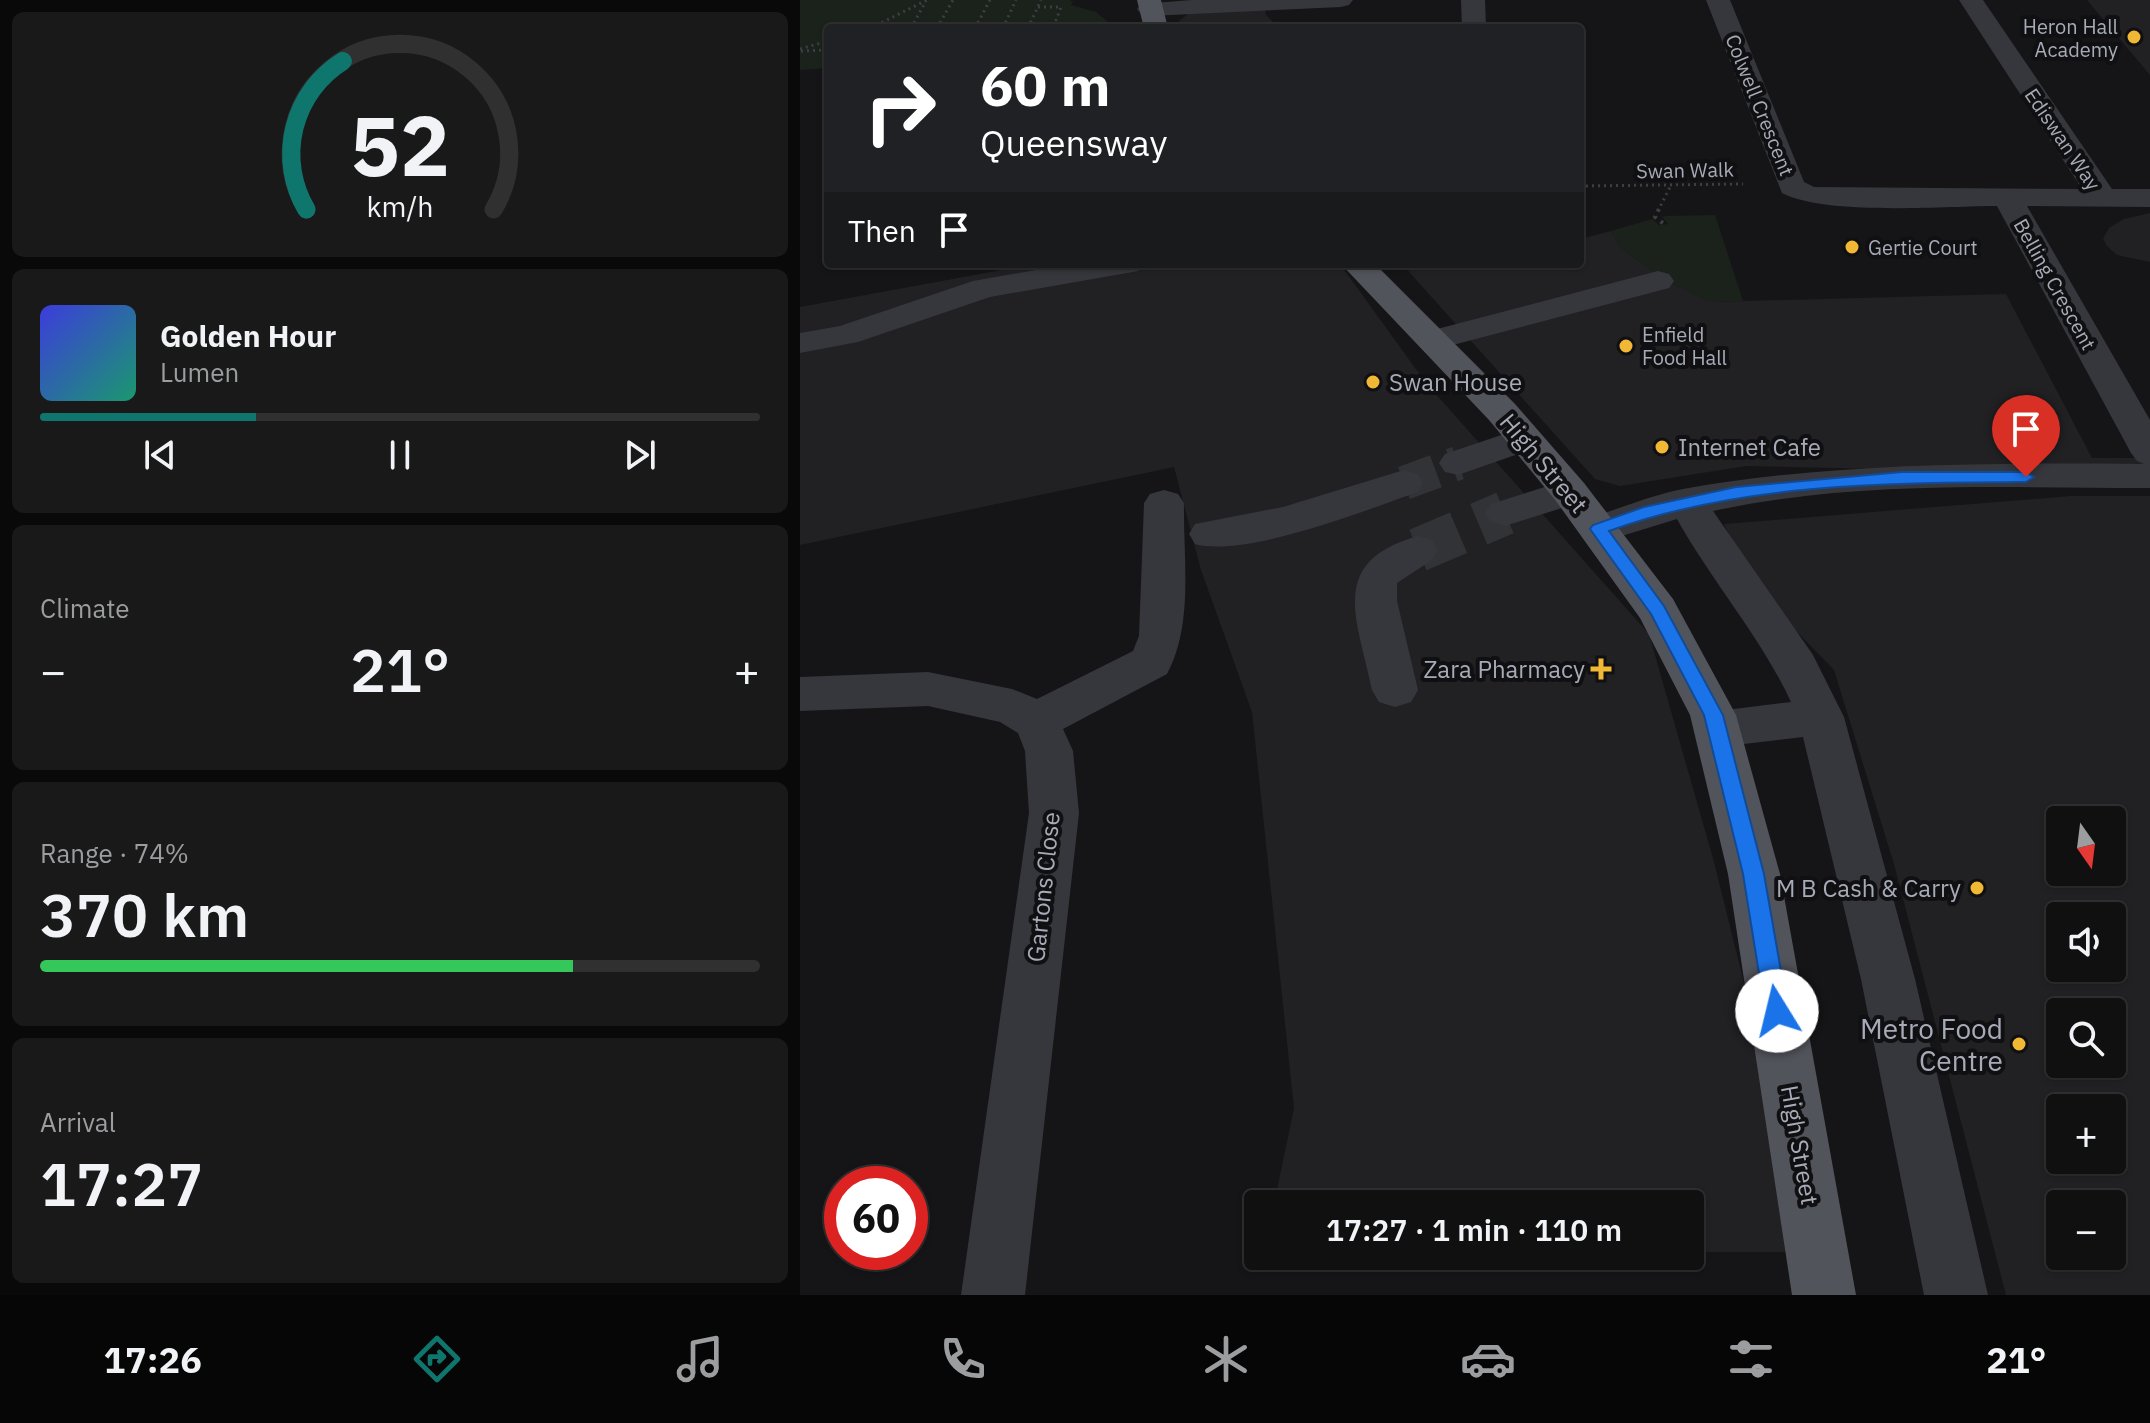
<!DOCTYPE html>
<meta charset="utf-8">
<style>
:root{--surface:#101011;--page:#19191a;--text:#f1f3f6;--muted:#9c9d9f;--line:#303031;--accent:#0f766e}
body{margin:0;font-family:"IBM Plex Sans",sans-serif;background:var(--page);color:var(--text);height:100vh;display:flex;flex-direction:column;font-size:30px;white-space:nowrap}
*{box-sizing:border-box;margin:0}
p{font-size:26px;color:var(--muted)}
.icon{flex:none;width:44px;height:44px;fill:none;stroke:currentColor;stroke-width:2;stroke-linecap:round;stroke-linejoin:round}
.map{position:relative;flex:1;overflow:hidden}
.details{display:flex;flex-direction:column;gap:12px;padding:12px;background:#090909;width:800px}
.details>*{flex:none}
.hud{position:absolute;left:24px;top:24px;width:760px;height:244px;border-radius:8px;box-shadow:0 2px 6px #0004,0 0 0 2px var(--line);background:#202124;color:#fff;overflow:hidden}
.needle{width:52px;rotate:166deg}
.tools{position:absolute;left:1246px;top:806px;display:grid;gap:16px}
.tools a{display:grid;place-items:center;width:80px;height:80px;border-radius:8px;background:var(--surface);box-shadow:0 2px 6px #0004,0 0 0 2px var(--line);font-size:40px}
.speed{position:absolute;left:24px;top:1166px;display:flex;gap:16px;font-size:40px;font-weight:700;text-align:center}
.speed>*{display:grid;place-content:center;width:104px;height:104px;border-radius:50%;background:var(--surface);box-shadow:0 2px 6px #0004,0 0 0 2px var(--line);line-height:1}
.speed .limit{border:12px solid #d22;background:#fff;color:#111}
.pin{position:absolute;display:grid;place-items:center;width:68px;height:68px;color:#fff;margin:-82px -34px;border-radius:50% 50% 50% 0;rotate:-45deg;box-shadow:0 0 8px #0007}
.pin .icon{rotate:45deg}
.me{position:absolute;width:88px;margin:-44px;rotate:351deg;stroke-linejoin:round;filter:drop-shadow(0 0 6px #0008)}
.turn{display:flex;align-items:center;gap:28px;height:168px;padding:0 24px;font-size:36px}
.turn .icon{width:104px;height:104px;stroke-width:2.5}
.turn b{display:block;font-size:56px;line-height:68px}
.then{display:flex;align-items:center;height:76px;padding:0 24px;background:#0003;gap:16px;font-size:30px}
.big{font-size:60px;font-weight:600;line-height:1.1}
.details .card{flex:1;display:flex;flex-direction:column;justify-content:center;gap:12px;min-width:0;padding:0 28px;border-radius:12px;background:var(--page)}
.details .dial{align-items:center;gap:0}
.dial svg{height:208px;overflow:visible;fill:none;stroke:var(--line);stroke-width:7;stroke-linecap:round;text-anchor:middle}
.dial text{fill:var(--text);stroke:none}
.song{display:flex;align-items:center;gap:24px}
.cover{width:96px;height:96px;border-radius:12px;background:linear-gradient(135deg,hsl(240 70% 55%),hsl(160 70% 35%))}
.played{height:8px;border-radius:4px;background:linear-gradient(90deg,var(--accent) 30%,var(--line) 30%)}
.keys{display:flex;justify-content:space-around;direction:ltr}
.heat{display:flex;justify-content:space-between;align-items:center;font-size:44px;direction:ltr}
.charge{height:12px;border-radius:6px;background:linear-gradient(90deg,#34c759 74%,var(--line) 0)}
.trip{position:absolute;left:444px;top:1190px;width:460px;height:80px;border-radius:8px;background:var(--surface);box-shadow:0 2px 6px #0004,0 0 0 2px var(--line);font-weight:600;line-height:80px;text-align:center}
.menu{display:flex;height:128px;justify-content:space-around;align-items:center;background:#060607;color:var(--muted)}
.menu .icon{width:56px;height:56px}
.menu .current{color:var(--accent)}
.menu b{font-size:36px;color:var(--text)}
main{display:flex;flex:1;min-height:0}
.map>svg:first-child{display:block}
</style>
<main>
<section class="details">
<div class="card dial"><svg viewBox="0 0 100 80">
<path d="M14 69A42 42 0 1 1 86 69"/>
<path d="M14 69A42 42 0 0 1 28 12" stroke="#0f766e"/>
<text x="50" y="56" font-size="32" font-weight="700">52</text>
<text x="50" y="72" font-size="11">km/h</text>
</svg></div>
<div class="card">
<div class="song"><i class="cover"></i><div><b>Golden Hour</b><p>Lumen</p></div></div>
<div class="played"></div>
<div class="keys"><svg class="icon" aria-label="previous" viewBox="0 0 24 24"><path d="M18 5L8 12l10 7zM5 5v14"/></svg><svg class="icon" aria-label="pause" viewBox="0 0 24 24"><path d="M8 5v14M16 5v14"/></svg><svg class="icon" aria-label="next" viewBox="0 0 24 24"><path d="M6 5l10 7-10 7zM19 5v14"/></svg></div>
</div>
<div class="card"><p>Climate</p>
<div class="heat"><a>−</a><b class="big">21°</b><a>+</a></div>
</div>
<div class="card"><p>Range · 74%</p><b class="big">370 km</b><div class="charge"></div></div>
<div class="card"><p>Arrival</p><b class="big">17:27</b></div>
</section>
<div class="map">
<svg width="1350" height="1295" viewBox="0 0 1350 1295">
<rect width="100%" height="100%" fill="#151517"/>
<g fill="#212124" fill-rule="evenodd">
<path d="M1287,0H1350V75Z"/>
<path d="M465,9L466,15L479,28L379,26V21L388,14Z"/>
<path d="M1350,213V262L1317,255L1307,246L1303,239L1309,228L1324,219Z"/>
<path d="M811,231L821,248L867,281L909,302L1206,294L1292,458H1350V475L946,466L820,486L795,479L602,264H780V239Z"/>
<path d="M234,264H540L626,383L849,634L914,862L948,999L994,1252H890V1204H474L494,1108L452,712L401,570L374,467L0,545V307Z"/>
<path d="M1271,496H1350V1295H1206L1094,864L1034,670L952,585L924,524ZM1260,820H1312V872H1260ZM1260,916H1312V968H1260ZM1260,1012H1312V1064H1260ZM1260,1108H1312V1160H1260ZM1260,1204H1312V1256H1260Z"/>
</g>
<g fill="#1b221c">
<path d="M0,0H270L273,2L271,5L296,12L315,28H28V68L0,70Z"/>
<path d="M915,215L943,301L909,302L867,281L821,248L811,231L852,219L859,225L868,224L862,217L866,216Z"/>
</g>
<g fill="none" stroke-linecap="round" stroke-linejoin="round">
<path stroke="#323337" stroke-width="34" stroke-dasharray="34 17" stroke-linecap="butt" d="M604,483L658,463"/>
<path stroke="#323337" stroke-width="44" stroke-dasharray="44 22" stroke-linecap="butt" d="M618,550L705,513"/>
<g stroke="#3c3e43" stroke-width="3" stroke-dasharray="2 4" stroke-linecap="butt">
<path d="M238,7H261L253,28"/>
<path d="M71,28L127,0"/>
<path d="M111,28L126,1"/>
<path d="M137,28L153,0"/>
<path d="M175,28L190,0"/>
<path d="M203,28L216,0"/>
<path d="M228,28L241,0"/>
<path d="M0,49L28,41"/>
<path d="M1,51L28,50"/>
<path d="M780,186L943,184"/>
<path d="M858,211L871,185"/>
</g>
<path stroke="#3c3e43" stroke-width="4" stroke-dasharray="3 5" stroke-linecap="butt" d="M859,209L855,217L864,224"/>
<g fill="#36373c" fill-rule="evenodd">
<path d="M392,0H553L549,5L541,7L349,16L341,14L337,9L341,4Z"/>
<path d="M661,0H685L686,28H662Z"/>
<path d="M906,0H930L1004,182L1014,187L1282,189L1159,0H1183L1312,189H1350V207L1227,206L1350,420V488C1205,488 1055,480 913,511L1013,655L1044,717L1115,979L1188,1295H1124L1061,979L1003,737L918,747L902,742L895,729L902,716L918,711L991,702C961,637 912,582 877,519L799,543L785,539L779,529L785,519C817,510 851,495 883,489C1035,462 1190,463 1344,464L1337,461L1331,453L1197,206C1143,206 1027,216 982,193Z"/>
<path d="M270,264H343L338,271L327,273L190,297L58,342L0,353V333L40,326L173,281Z"/>
<path d="M858,271L869,274L874,281L869,288L634,350L622,347L617,340L622,333Z"/>
<path d="M725,427L738,431L744,439L738,447L658,475L645,472L639,463L645,454Z"/>
<path d="M604,470L618,474L623,483L618,492C566,510 446,558 395,544L389,534L395,524L483,507Z"/>
<path d="M770,479L784,483L789,492L784,501L705,526L691,522L685,513L691,504Z"/>
<path d="M364,490L378,494L384,503C383,558 394,624 367,674L263,729L273,751L279,813L225,1295H161L229,813L225,751L218,733L200,722L128,706L0,711V677L128,672L212,689L237,699L333,651L339,636L344,503L350,494Z"/>
<path d="M618,536L632,540L638,550L632,560L597,583V601L618,690L611,702L595,707L579,702L572,690C558,619 526,562 618,536Z"/>
</g>
<g fill="#52545b" fill-rule="evenodd">
<path d="M337,0H361L368,28H344Z"/>
<path d="M541,264H575L715,404L784,483L873,599L936,715L980,874L1056,1295H992L928,874L890,715L840,618L756,501L689,420Z"/>
</g>
</g>
<path fill="#1a73e8" stroke="#114b97" stroke-width="2" d="M1102,472H1226L1234,477L1226,482C1087,483 941,483 809,531L864,606L923,715L964,874L988,1011L985,1018L977,1021L969,1018L965,1011L943,874L904,715L851,614L790,529L793,525L844,507L936,487Z"/>
<g fill="#f0b834" stroke="#101012" stroke-width="3">
<circle cx="1334" cy="37" r="8"/>
<circle cx="1052" cy="247" r="8"/>
<circle cx="826" cy="346" r="8"/>
<circle cx="573" cy="382" r="8"/>
<circle cx="862" cy="447" r="8"/>
<path d="M797 657h8v8h8v8h-8v8h-8v-8h-8v-8h8z"/>
<circle cx="1177" cy="888" r="8"/>
<circle cx="1219" cy="1044" r="8"/>
</g>
<g text-anchor="middle" dominant-baseline="central" stroke-width="8" stroke-linejoin="round" paint-order="stroke">
<g font-size="20" fill="#a7abb7" stroke="#101012" text-anchor="start">
<text x="1318" y="26" text-anchor="end">Heron Hall<tspan x="1318" dy="23">Academy</tspan></text>
<text x="1068" y="247">Gertie Court</text>
<text x="842" y="334">Enfield<tspan x="842" dy="23">Food Hall</tspan></text>
</g>
<g font-size="20" fill="#a7abb7" stroke="#101012">
<text transform="translate(960 105) rotate(68)">Colwell Crescent</text>
<text transform="translate(1263 139) rotate(56)">Ediswan Way</text>
<text transform="translate(885 170) rotate(-1)">Swan Walk</text>
<text transform="translate(1255 284) rotate(61)">Belling Crescent</text>
</g>
<g font-size="24" fill="#a7abb7" stroke="#101012" text-anchor="start">
<text x="589" y="382">Swan House</text>
<text x="878" y="447">Internet Cafe</text>
<text x="785" y="669" text-anchor="end">Zara Pharmacy</text>
<text x="1161" y="888" text-anchor="end">M B Cash &amp; Carry</text>
</g>
<g font-size="24" fill="#a7abb7" stroke="#101012">
<text transform="translate(744 463) rotate(50)">High Street</text>
<text transform="translate(243 887) rotate(-84)">Gartons Close</text>
<text transform="translate(1000 1145) rotate(80)">High Street</text>
</g>
<g font-size="28" fill="#a7abb7" stroke="#101012" text-anchor="end">
<text x="1203" y="1028">Metro Food<tspan x="1203" dy="32">Centre</tspan></text>
</g>
</g>
</svg>
<div class="tools">
<a><svg class="needle" viewBox="-14 -14 28 28"><path d="M0-13l5 13h-10z" fill="#e53935"/><path d="M0 13l5-13h-10z" fill="#9c9d9f"/></svg></a>
<a><svg class="icon" aria-label="sound" viewBox="0 0 24 24"><path d="M4 9h4l5-4v14l-5-4H4zM17 9q2 3 0 6"/></svg></a>
<a><svg class="icon" aria-label="search" viewBox="0 0 24 24"><circle cx="10" cy="10" r="6"/><path d="M15 15l6 6"/></svg></a>
<a>+</a>
<a>−</a>
</div>
<div class="speed"><div class="limit">60</div></div>
<div class="pin" style="left:1226px;top:477px;background:#d93025"><svg class="icon" aria-label="arrive" viewBox="0 0 24 24"><path d="M6 21V4h12l-3 4 3 4H6"/></svg></div>
<svg class="me" style="left:977px;top:1011px" viewBox="-20 -20 40 40"><circle r="19" fill="#fff"/><path d="M0-13L10 11 0 6-10 11z" fill="#1a73e8"/></svg>
<div class="trip">17:27 · 1 min · 110 m</div>
<div class="hud">
<div class="turn"><svg class="icon" aria-label="right" viewBox="0 0 24 24"><path d="M7 20v-9h11M14 6l5 5-5 5"/></svg><div><b>60 m</b>Queensway</div></div>
<div class="then">Then<svg class="icon" aria-label="arrive" viewBox="0 0 24 24"><path d="M6 21V4h12l-3 4 3 4H6"/></svg></div>
</div>
</div>
</main>
<nav class="menu">
<b>17:26</b>
<svg class="icon current" aria-label="directions" viewBox="0 0 24 24"><path d="M12 3l9 9-9 9-9-9zM9 14v-3h6M13 9l2 2-2 2"/></svg>
<svg class="icon" aria-label="music" viewBox="0 0 24 24"><path d="M9 18V5l10-2v13"/><circle cx="6" cy="18" r="3"/><circle cx="16" cy="16" r="3"/></svg>
<svg class="icon" aria-label="phone" viewBox="0 0 24 24"><path d="M5 4h4l2 5-3 2q2 4 5 5l2-3 5 2v4C11 20 4 13 5 4z"/></svg>
<svg class="icon" aria-label="climate" viewBox="0 0 24 24"><path d="M12 3v18M4 7l16 10M4 17L20 7"/></svg>
<svg class="icon" aria-label="car" viewBox="0 0 24 24"><path d="M5 17H2v-5l4-1 3-4h7l3 4 3 1v5h-3M9 17h6M6 11h13"/><circle cx="7" cy="17" r="2"/><circle cx="17" cy="17" r="2"/></svg>
<svg class="icon" aria-label="filters" viewBox="0 0 24 24"><path d="M4 7h16M4 17h16"/><circle cx="9" cy="7" r="2"/><circle cx="15" cy="17" r="2"/></svg>
<b>21°</b>
</nav>
